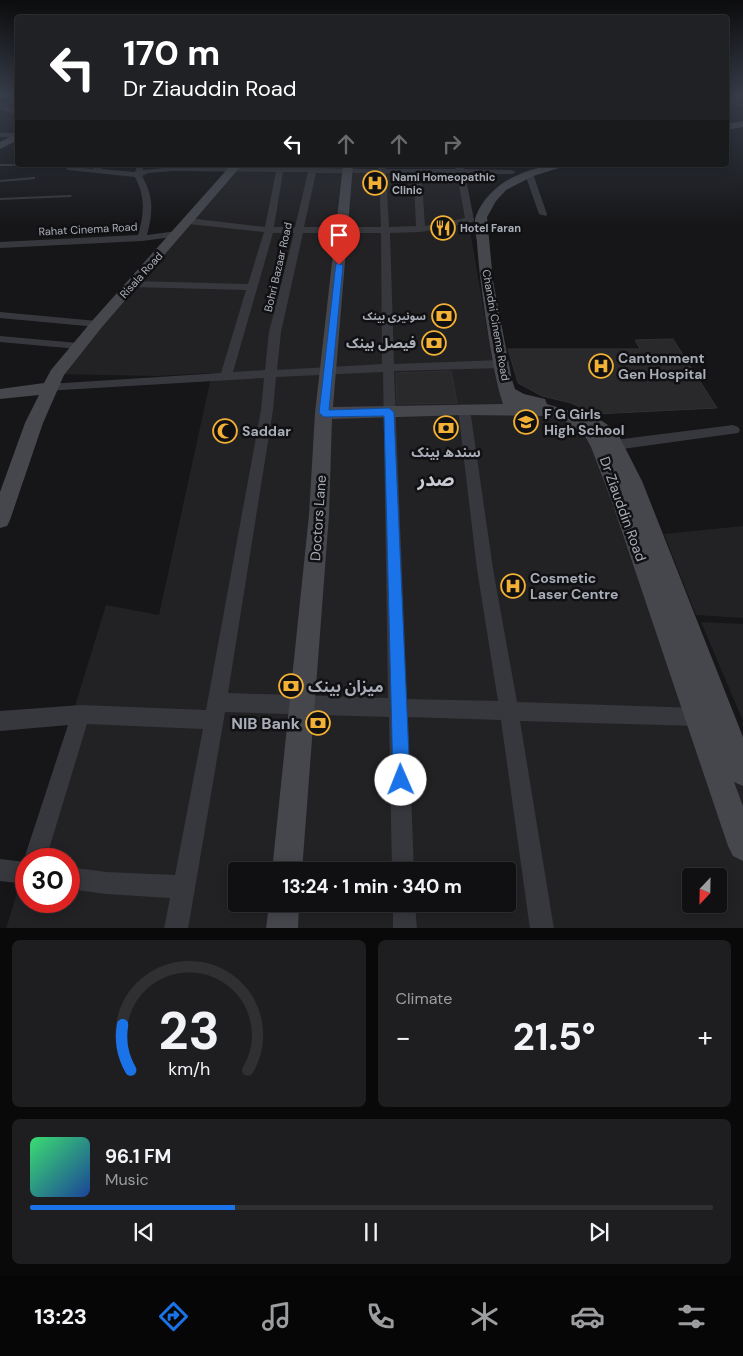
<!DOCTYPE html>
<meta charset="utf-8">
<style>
:root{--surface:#101012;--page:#1e1e20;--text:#f1f3f6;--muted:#9c9d9f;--line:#303032;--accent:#1a73e8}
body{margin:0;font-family:"DM Sans","Noto Sans Arabic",sans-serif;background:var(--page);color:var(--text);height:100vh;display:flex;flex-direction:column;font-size:19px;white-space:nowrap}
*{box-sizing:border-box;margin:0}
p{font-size:16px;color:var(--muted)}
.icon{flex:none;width:28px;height:28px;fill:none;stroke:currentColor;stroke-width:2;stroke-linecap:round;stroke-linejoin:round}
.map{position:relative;height:928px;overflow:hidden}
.details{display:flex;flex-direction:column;gap:12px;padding:12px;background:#09090a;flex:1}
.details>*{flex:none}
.top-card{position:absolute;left:15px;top:15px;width:714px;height:152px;border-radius:5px;box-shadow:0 2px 12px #0003,0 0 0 1px var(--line);background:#202124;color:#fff;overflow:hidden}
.needle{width:32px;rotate:202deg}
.fabs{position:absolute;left:682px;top:868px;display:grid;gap:10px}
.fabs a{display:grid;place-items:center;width:45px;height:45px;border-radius:5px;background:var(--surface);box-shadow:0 2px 12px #0003,0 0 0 1px var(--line);font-size:25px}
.speed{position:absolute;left:15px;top:848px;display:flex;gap:10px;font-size:25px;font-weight:700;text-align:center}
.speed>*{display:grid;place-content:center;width:65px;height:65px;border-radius:50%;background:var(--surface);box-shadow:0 2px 12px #0003,0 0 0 1px var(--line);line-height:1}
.speed .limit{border:8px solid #d22;background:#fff;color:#111}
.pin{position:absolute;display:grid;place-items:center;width:42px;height:42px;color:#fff;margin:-51px -21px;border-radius:50% 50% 50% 0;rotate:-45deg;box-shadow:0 0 5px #0007}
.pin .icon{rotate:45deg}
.me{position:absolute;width:55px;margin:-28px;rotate:359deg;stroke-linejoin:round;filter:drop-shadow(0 0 4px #0008)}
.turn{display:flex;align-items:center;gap:18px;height:105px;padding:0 25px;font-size:22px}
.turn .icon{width:65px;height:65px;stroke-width:2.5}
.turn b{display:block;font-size:35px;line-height:42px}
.lanes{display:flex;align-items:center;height:48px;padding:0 25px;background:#0003;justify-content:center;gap:25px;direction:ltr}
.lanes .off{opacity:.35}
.big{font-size:38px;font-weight:700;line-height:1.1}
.details .widget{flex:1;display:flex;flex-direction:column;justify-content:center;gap:8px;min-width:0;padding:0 18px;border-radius:8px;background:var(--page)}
.details .dial{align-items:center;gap:0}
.dial svg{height:130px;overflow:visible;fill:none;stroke:var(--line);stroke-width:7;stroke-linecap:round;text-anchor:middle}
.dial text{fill:var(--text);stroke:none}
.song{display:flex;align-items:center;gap:15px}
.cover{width:60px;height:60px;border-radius:8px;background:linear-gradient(135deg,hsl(140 70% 55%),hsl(220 70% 35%))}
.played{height:5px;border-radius:2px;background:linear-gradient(90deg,var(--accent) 30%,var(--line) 30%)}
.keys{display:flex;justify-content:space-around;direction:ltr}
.heat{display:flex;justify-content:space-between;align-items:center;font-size:28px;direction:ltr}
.details .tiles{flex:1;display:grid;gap:12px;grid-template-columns:1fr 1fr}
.widget:last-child{grid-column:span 2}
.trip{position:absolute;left:228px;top:862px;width:288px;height:50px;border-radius:5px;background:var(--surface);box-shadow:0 2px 12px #0003,0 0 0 1px var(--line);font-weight:700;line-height:50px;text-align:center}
.tab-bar{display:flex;height:80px;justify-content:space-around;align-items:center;background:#060607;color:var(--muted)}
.tab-bar .icon{width:35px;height:35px}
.tab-bar .active{color:var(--accent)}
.tab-bar b{font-size:22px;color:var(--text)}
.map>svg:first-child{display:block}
</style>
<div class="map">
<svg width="743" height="929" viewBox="0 0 743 929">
<rect width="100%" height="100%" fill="#161618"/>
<g fill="#222225" fill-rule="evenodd">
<path d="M232,170L460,172L493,365L508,392L586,418L743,770V928L6,929L26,863V901H69V859H28L106,605L159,615L212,373L156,376L57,374ZM236,871H506V904H236ZM691,876H719V904H691Z"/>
<path d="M743,526V618L696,615L664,534Z"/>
<path d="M701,622L743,624V721Z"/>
</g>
<g fill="#29292c" stroke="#303034">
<path d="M673,339L717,408L595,414L571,403L542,396L518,383L508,349H640L635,340Z"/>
<path d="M451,371L457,403L397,404L396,373Z"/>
</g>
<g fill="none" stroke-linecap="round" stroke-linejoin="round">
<g fill="#37383d" fill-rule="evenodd">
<path d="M0,164H18V165H20L18,166H0Z"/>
<path d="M32,165H68L66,166H34Z"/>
<path d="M34,177H35V179L0,182V180Z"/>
<path d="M71,195L72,196L70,197L0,200V198Z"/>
</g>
<g fill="#37383d" fill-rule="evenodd">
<path d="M726,97L743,104V108L726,101Z"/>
<path d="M18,98V102L5,106L18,111V115L0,109V104Z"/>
<rect x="0" y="133" width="18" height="4"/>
<path d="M62,165L92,169L98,165H107L101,169L135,172L137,165H143V170L173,167L278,168L279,165H287L285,168H310V165H318L317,168L378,169V165H386V169H456L455,165H463L464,169L512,170L516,172L512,174H465L474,220L473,222L421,232L390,233L394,364L502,360L508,364L502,368L394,371L407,699L498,701L477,569L458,409L464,405L470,409L493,569L517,702L698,708L705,710L707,717L705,724L698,726L520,721L554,929H530L501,720L408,717L414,871H392L389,717L225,712L188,929H164L170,898L106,894L69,889V867L106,872L175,875L203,729L87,724L46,859H26V884L0,881V859L25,862L24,859L68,725L0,731V711L81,705L206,710L261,410L264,378L45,391L43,388L45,385L49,384L221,373L246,290L132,287L127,284L132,281L248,284L264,232L188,224L184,221L188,218L265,227L276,172L173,171L148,173L142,176C154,197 153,212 147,235L177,231L181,234L180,236L142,241L0,248V242L138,235C144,214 146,198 135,177L68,170ZM283,172H308L295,227H274ZM316,173H379L381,227H304ZM386,173L423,174L414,182L416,226L389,227ZM431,174H457L465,218L425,226L422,183ZM273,233H294L269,332L265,370L233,372ZM303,233H381L382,364L277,370L281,332ZM383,372L388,698L228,693L273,410L276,377Z"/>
<path d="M526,172L533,174L547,214L546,216L539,214L525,174Z"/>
<path d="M0,312L97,321L102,324L97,327L0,318Z"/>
<path d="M0,336L78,343L84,346L78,349L0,342Z"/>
<path d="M733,425L738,427L740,430L738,433L615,450L610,448L608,445L610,442L615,440Z"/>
<path d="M393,904H415L417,929H393Z"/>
</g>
<g fill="#45474d" fill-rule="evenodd">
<path d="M743,121V127L726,130V124Z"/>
<path d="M18,133V140L0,149V142Z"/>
<path d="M231,165H242L102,327L64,375L43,423L10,520L7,526L0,528V492L25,423L39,395L0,399V389L44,383L51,370L92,321Z"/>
<path d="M343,165H353L333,407L503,404C496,383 493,362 489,340C484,307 479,275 477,242C476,234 473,223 476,216C489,182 530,165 563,165L562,167L533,176L506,190L496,201L487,217L493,281L512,380L515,389L524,394L545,399L547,404L579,414L586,412L592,414L615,430L618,434L642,481L743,737V786L734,782L743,806V861L733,856L728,846L612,502L591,447L585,436L565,421L550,416L464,415L332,419L329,515L302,871H272L309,515L315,413Z"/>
<path d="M269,904H299L298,929H266Z"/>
</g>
</g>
<linearGradient id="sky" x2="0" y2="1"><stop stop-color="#0c0c0d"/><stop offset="0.42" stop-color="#363c48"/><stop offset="1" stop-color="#363c48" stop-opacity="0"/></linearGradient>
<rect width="743" height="226" fill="url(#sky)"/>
<path fill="#1a73e8" stroke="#114b97" d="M336,263L343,265L329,410L389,408L394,412L410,780L407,786L401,789L395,786L393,780L384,416L324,417L319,413Z"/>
<defs>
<g id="hospital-ring" transform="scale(1.25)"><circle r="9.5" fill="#111113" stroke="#f2b134" stroke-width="1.5"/><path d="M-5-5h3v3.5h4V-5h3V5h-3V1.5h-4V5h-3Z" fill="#f2b134"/></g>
<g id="restaurant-ring" transform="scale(1.25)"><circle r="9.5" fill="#111113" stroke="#f2b134" stroke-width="1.5"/><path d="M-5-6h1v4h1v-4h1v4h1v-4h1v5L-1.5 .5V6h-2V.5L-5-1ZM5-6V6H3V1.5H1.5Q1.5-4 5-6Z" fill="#f2b134"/></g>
<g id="bank-ring" transform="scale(1.25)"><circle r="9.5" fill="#111113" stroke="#f2b134" stroke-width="1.5"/><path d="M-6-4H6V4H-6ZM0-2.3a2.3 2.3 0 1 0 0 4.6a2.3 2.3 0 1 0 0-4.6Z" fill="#f2b134"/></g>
<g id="school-ring" transform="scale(1.25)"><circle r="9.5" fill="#111113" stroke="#f2b134" stroke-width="1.5"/><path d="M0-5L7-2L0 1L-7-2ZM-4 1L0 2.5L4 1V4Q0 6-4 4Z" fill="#f2b134"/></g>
<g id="mosque-ring" transform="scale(1.25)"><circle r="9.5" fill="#111113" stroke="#f2b134" stroke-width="1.5"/><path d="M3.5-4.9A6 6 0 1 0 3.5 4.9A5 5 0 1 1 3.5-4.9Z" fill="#f2b134"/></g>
</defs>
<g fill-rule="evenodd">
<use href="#hospital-ring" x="375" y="183"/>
<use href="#restaurant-ring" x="443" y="228"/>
<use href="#bank-ring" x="444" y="316"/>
<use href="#bank-ring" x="434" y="343"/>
<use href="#hospital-ring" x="601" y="366"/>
<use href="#school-ring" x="526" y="422"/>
<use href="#bank-ring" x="446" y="428"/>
<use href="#mosque-ring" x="225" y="431"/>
<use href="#hospital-ring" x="513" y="586"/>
<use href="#bank-ring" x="291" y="686"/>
<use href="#bank-ring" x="318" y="723"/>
</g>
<g text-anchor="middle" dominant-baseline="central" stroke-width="5" stroke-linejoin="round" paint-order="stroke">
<g font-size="11" font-weight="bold" fill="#a8adb8" stroke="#111113" text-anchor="start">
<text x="392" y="177">Nami Homeopathic<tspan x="392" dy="13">Clinic</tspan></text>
<text x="460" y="228">Hotel Faran</text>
<text x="426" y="316" text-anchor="end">سونیری بینک</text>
</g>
<g font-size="11" fill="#a8adb8" stroke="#111113">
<text transform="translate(88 229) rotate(-3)">Rahat Cinema Road</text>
<text transform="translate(278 267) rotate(-77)">Bohri Bazaar Road</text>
<text transform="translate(141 275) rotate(-48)">Risala Road</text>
<text transform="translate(496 325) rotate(80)">Chandni Cinema Road</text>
</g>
<g font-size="14" font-weight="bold" fill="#a8adb8" stroke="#111113" text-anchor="start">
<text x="416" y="343" text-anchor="end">فیصل بینک</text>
<text x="618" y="358">Cantonment<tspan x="618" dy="16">Gen Hospital</tspan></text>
<text x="544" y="414">F G Girls<tspan x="544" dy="16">High School</tspan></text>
<text x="242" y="431">Saddar</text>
<text x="446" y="452" text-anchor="middle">سندھ بینک</text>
<text x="530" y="578">Cosmetic<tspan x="530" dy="16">Laser Centre</tspan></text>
</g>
<g font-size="14" fill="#a8adb8" stroke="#111113">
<text transform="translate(623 509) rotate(70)">Dr Ziauddin Road</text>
<text transform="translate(318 518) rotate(-86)">Doctors Lane</text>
</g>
<g font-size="16" font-weight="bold" fill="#a8adb8" stroke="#111113" text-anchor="start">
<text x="308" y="686">میزان بینک</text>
<text x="300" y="723" text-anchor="end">NIB Bank</text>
</g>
<g font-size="19" font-weight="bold" fill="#c9ccd4" stroke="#111113">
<text x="436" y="479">صدر</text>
</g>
</g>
</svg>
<div class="fabs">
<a><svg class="needle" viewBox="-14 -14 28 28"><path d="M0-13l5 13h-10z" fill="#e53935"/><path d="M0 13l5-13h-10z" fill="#9c9d9f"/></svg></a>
</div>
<div class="speed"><div class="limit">30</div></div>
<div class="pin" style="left:339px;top:265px;background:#d93025"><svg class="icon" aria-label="arrive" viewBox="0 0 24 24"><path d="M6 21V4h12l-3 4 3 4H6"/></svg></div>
<svg class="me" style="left:401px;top:780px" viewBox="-20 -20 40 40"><circle r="19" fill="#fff"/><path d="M0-13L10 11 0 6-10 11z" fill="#1a73e8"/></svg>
<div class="trip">13:24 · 1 min · 340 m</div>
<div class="top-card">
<div class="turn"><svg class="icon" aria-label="left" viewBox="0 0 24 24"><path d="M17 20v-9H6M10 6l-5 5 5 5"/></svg><div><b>170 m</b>Dr Ziauddin Road</div></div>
<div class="lanes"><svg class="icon" aria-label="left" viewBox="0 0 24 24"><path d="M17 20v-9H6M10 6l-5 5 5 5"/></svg><svg class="icon off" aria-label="ahead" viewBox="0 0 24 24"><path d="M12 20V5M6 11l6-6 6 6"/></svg><svg class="icon off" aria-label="ahead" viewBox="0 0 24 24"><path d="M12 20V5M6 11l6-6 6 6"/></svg><svg class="icon off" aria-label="right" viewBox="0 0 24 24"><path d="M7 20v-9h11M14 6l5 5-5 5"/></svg></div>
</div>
</div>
<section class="details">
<div class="tiles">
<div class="widget dial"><svg viewBox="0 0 100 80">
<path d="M14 69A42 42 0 1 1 86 69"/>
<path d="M14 69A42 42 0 0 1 9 41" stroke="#1a73e8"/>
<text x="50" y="56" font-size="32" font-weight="700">23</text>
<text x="50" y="72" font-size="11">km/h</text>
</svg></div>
<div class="widget"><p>Climate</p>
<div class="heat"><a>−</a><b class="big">21.5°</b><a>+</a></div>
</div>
<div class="widget">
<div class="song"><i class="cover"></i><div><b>96.1 FM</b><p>Music</p></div></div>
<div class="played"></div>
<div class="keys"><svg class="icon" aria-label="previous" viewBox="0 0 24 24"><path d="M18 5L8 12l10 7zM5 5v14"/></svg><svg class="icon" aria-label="pause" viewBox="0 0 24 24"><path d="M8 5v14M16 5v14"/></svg><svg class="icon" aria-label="next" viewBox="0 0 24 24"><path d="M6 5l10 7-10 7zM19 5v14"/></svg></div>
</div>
</div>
</section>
<nav class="tab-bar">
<b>13:23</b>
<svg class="icon active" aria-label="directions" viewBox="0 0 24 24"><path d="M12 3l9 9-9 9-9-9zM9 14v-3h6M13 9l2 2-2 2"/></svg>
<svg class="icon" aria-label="music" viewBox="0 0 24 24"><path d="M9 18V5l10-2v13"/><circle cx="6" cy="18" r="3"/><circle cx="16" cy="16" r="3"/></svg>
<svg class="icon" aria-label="phone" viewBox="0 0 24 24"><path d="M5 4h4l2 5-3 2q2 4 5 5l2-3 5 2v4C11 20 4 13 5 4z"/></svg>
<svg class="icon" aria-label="climate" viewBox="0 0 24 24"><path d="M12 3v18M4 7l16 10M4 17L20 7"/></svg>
<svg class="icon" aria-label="car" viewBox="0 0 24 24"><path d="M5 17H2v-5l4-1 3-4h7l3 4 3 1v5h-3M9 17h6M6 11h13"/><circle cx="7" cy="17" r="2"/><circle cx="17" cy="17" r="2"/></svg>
<svg class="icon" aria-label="filters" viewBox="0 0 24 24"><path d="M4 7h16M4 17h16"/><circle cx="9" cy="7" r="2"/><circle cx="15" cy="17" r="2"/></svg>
</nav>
